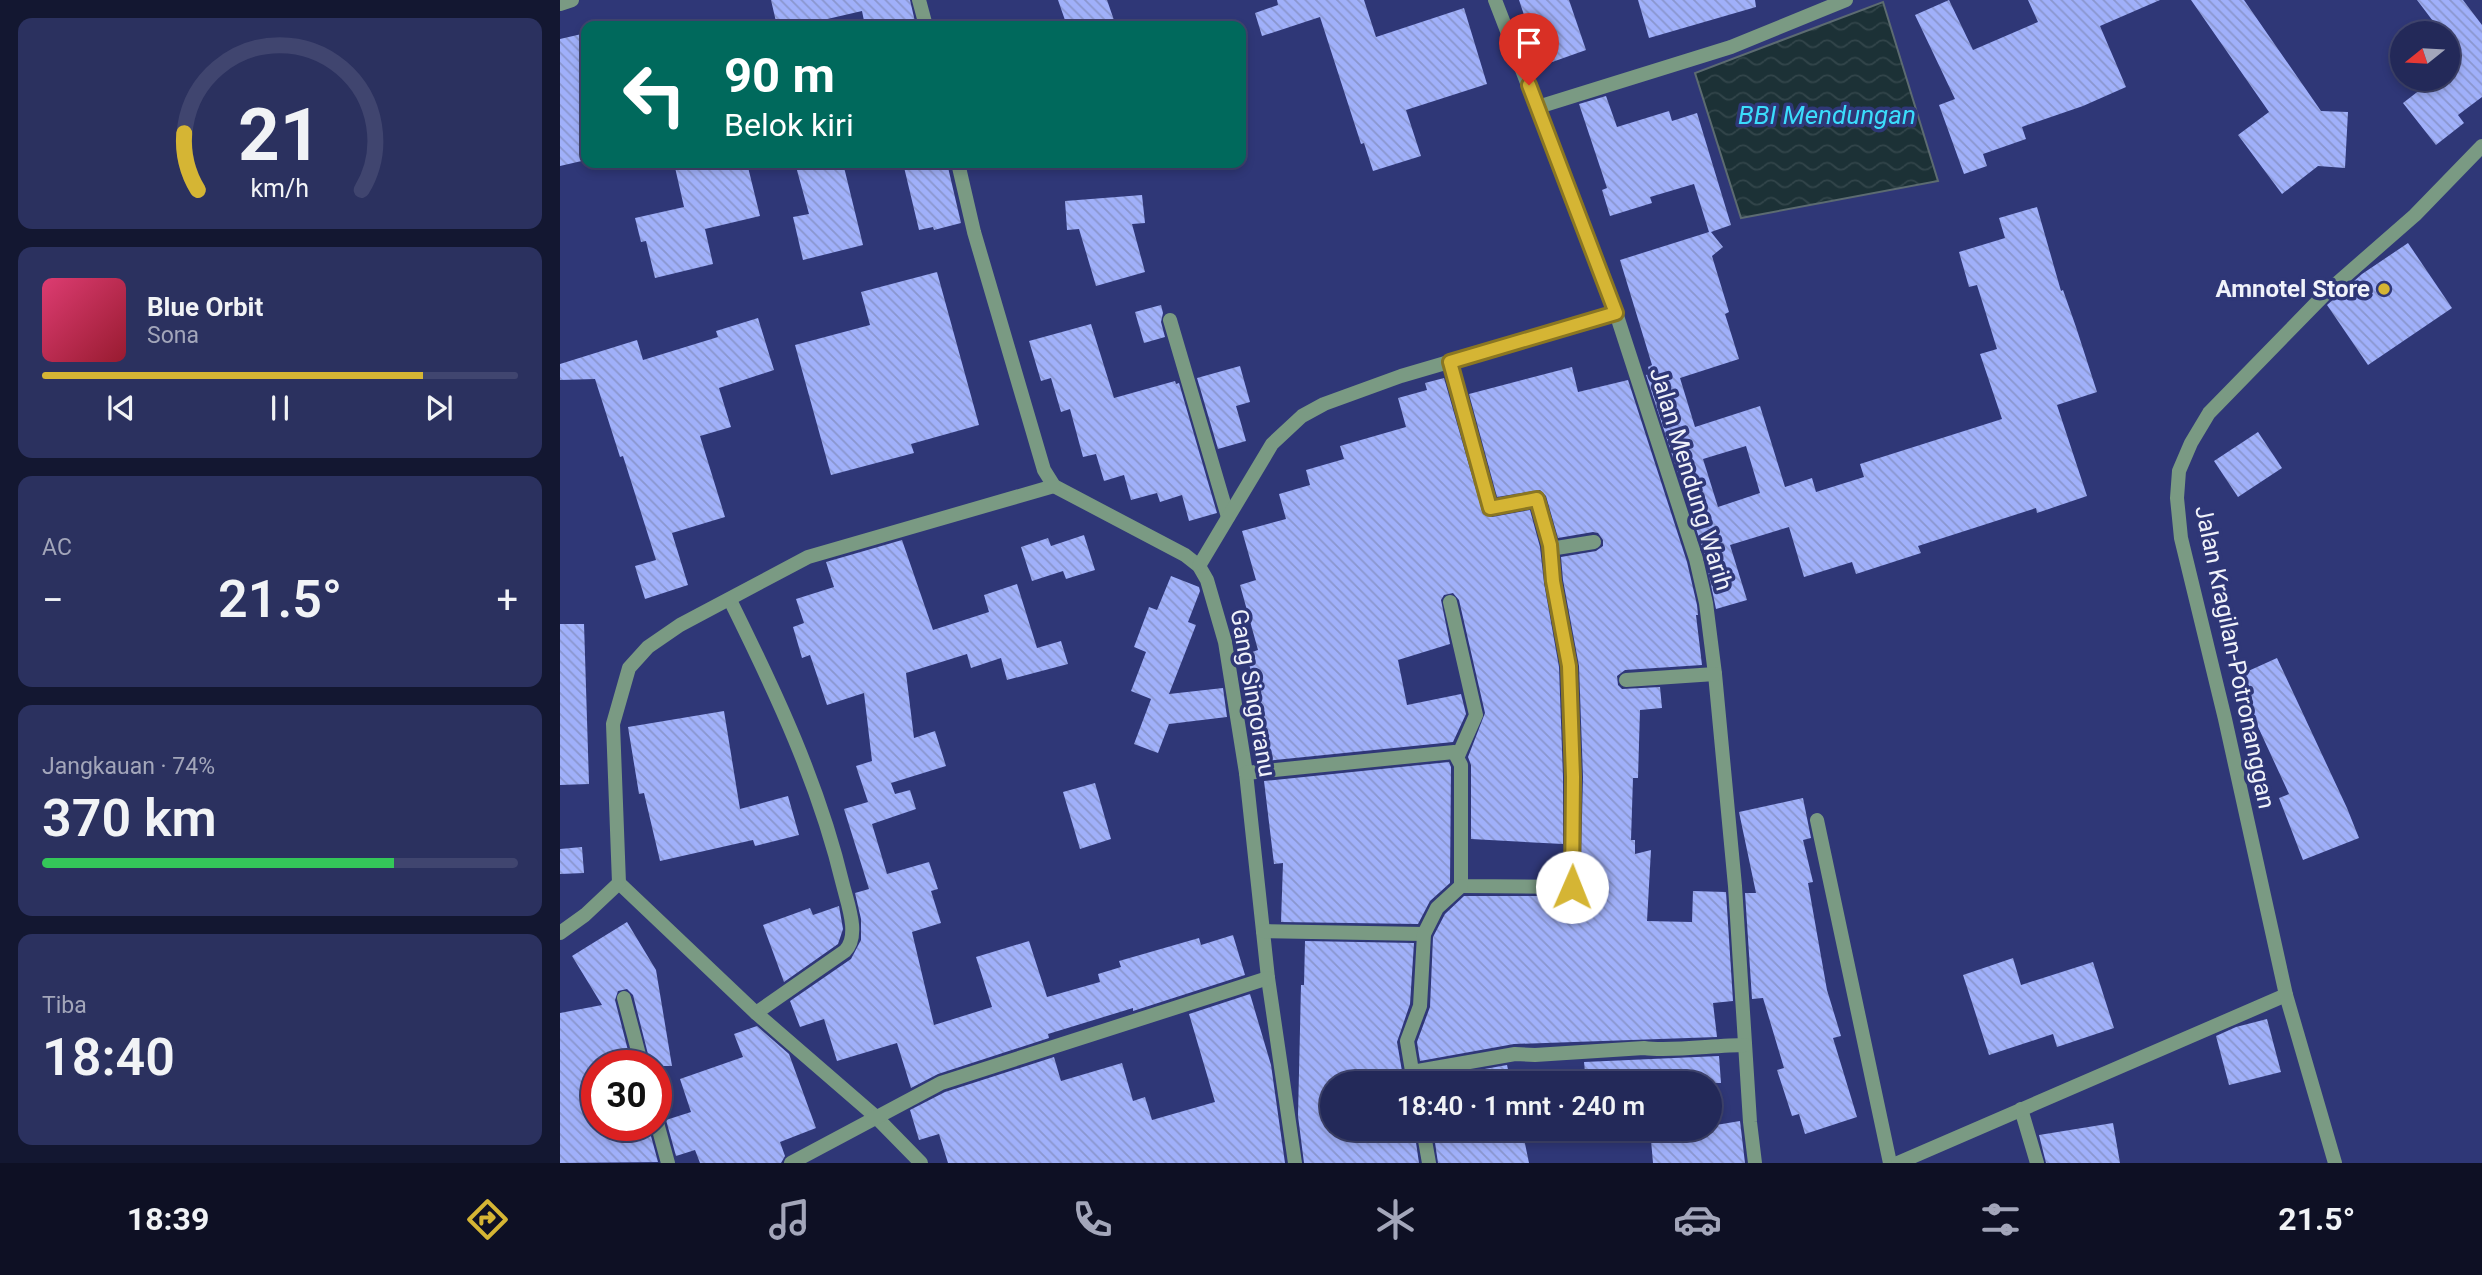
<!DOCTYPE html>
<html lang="id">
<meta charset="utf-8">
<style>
:root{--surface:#232959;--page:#2b315f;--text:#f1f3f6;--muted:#a3a6ba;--line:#40456f;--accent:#d5b534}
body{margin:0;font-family:Roboto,sans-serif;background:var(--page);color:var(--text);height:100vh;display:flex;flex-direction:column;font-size:26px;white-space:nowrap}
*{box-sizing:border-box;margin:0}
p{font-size:23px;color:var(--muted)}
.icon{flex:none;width:38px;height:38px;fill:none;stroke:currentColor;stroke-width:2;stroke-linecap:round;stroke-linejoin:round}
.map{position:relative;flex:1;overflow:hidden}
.details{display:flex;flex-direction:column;gap:18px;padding:18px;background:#131731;width:560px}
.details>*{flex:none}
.guide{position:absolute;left:21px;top:21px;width:665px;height:147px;border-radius:14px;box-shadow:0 4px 10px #0003,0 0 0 2px var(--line);background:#00695c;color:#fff;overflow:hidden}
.needle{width:46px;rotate:252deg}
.tools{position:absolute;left:1830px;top:21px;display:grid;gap:14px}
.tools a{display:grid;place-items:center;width:70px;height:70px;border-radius:50%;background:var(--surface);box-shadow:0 4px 10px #0003,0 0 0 2px var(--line);font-size:35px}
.speed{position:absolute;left:21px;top:1050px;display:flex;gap:14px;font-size:35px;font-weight:700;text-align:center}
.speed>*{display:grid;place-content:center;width:91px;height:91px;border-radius:50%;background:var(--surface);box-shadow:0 4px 10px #0003,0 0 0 2px var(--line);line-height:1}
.speed .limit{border:10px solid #d22;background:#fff;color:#111}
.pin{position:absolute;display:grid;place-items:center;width:60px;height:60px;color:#fff;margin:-72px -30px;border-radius:50% 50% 50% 0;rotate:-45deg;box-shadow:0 0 7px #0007}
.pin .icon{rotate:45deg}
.me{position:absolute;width:77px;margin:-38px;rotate:1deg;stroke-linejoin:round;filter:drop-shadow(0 0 5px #0008)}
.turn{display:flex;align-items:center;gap:24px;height:147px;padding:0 28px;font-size:32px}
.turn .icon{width:91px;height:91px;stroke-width:2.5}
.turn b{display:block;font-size:49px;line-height:60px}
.big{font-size:52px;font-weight:600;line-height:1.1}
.details .widget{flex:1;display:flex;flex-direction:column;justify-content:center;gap:10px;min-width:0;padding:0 24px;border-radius:14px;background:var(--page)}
.details .dial{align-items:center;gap:0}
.dial svg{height:182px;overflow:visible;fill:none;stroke:var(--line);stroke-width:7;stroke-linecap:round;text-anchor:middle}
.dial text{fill:var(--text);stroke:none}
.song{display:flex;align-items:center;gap:21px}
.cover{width:84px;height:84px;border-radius:10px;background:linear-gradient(135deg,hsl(340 70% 55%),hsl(350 70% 35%))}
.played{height:7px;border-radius:4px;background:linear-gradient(90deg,var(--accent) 80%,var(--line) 80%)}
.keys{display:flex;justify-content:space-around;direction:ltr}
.heat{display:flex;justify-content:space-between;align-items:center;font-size:38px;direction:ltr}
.charge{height:10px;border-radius:5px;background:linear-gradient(90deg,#34c759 74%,var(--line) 0)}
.trip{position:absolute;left:760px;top:1071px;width:402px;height:70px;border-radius:35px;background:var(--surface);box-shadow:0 4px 10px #0003,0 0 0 2px var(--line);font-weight:600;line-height:70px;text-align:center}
.dock{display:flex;height:112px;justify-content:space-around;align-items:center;background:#0e1024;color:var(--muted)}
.dock .icon{width:49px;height:49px}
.dock .selected{color:var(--accent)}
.dock b{font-size:32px;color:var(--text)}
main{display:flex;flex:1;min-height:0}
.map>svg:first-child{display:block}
</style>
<main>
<section class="details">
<div class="widget dial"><svg viewBox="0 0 100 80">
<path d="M14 69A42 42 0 1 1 86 69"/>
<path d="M14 69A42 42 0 0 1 8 44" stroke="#d5b534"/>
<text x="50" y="56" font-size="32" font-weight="700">21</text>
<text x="50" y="72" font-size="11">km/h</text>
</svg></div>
<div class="widget">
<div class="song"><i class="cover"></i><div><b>Blue Orbit</b><p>Sona</p></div></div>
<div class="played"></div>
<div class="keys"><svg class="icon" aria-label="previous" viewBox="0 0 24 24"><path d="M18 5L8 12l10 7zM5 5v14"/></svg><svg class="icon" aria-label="pause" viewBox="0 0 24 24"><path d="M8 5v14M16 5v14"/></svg><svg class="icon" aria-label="next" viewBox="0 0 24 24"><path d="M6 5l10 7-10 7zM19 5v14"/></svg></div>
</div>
<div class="widget"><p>AC</p>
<div class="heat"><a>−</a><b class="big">21.5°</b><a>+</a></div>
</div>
<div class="widget"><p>Jangkauan · 74%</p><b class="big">370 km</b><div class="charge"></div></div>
<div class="widget"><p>Tiba</p><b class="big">18:40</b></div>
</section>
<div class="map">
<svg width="1922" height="1163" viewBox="0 0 1922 1163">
<defs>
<pattern id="water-waves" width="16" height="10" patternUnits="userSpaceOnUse" patternTransform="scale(1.75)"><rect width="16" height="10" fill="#1c3136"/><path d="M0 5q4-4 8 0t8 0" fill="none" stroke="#32454a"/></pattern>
<pattern id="building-back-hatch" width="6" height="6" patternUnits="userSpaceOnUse" patternTransform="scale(1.75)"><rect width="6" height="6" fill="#a0b0fa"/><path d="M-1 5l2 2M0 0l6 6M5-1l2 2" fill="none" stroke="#8a96ce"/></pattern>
</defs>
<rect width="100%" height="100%" fill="#2f3777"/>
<path fill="url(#water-waves)" stroke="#5c6b71" stroke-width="2" d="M1323,2L1378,181L1181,218L1135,73Z"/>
<g fill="url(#building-back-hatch)" fill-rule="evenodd">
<path d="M211,0H350L356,26H305L302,11L237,26H217Z"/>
<path d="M498,0H547L556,26H507Z"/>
<path d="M717,0H804L816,37L904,8L927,84L846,110L861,156L813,171L804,143L801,144L760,17L702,36L695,13L718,5Z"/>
<path d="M959,0H1009L1026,50L981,66Z"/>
<path d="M1078,0H1195L1196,7L1089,38Z"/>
<path d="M1389,0L1413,50L1478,22L1468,0H1600L1540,26L1566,87L1523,106L1462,127L1466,139L1423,154L1427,166L1404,174L1379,105L1395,99L1355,15Z"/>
<path d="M1631,0H1684L1761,111L1788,112L1785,168L1758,166L1722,194L1678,135L1709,112Z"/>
<path d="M1857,0H1903L1922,25V97L1898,115L1904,123L1876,145L1843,103L1874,79H1888V68L1900,59L1888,42V33H1882Z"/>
<path d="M26,33V160L0,166V39Z"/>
<path d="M1046,96L1057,127L1109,111L1112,121L1137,113L1171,225L1151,232L1163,247L1152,256L1169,312L1165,314L1179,359L1120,378L1135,427L1200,406L1225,487L1252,478L1256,492L1304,477L1300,464L1442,419L1420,354L1437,349L1417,285L1409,287L1399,252L1445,238L1439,218L1477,207L1501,291L1503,290L1516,327L1537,392L1497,405L1527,496L1477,513L1476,508L1358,546L1361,553L1296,574L1292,562L1244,577L1229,527L1170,545L1187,600L1156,609L1145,556L1086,375L1090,374L1088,367L1092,365L1060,260L1149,232L1134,184L1090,197L1092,203L1050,216L1042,190L1047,188L1019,104ZM1186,446L1200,493L1158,507L1143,459Z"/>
<path d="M114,163H187L200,216L145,229L153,264L95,278L86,241L81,242L75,218L124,207Z"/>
<path d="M235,163H283L303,245L243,260L233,217L249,214Z"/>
<path d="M343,163H387L401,223L374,230L373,227L359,230Z"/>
<path d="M582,195L585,223L572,224L585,272L536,286L519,229L507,230L505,201Z"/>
<path d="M1848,243L1892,308L1808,365L1767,305L1802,274Z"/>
<path d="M377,272L419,425L351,444L354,453L271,475L235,345L310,325L301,292Z"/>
<path d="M601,305L603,313L601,322L605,337L584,343L575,312Z"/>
<path d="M198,318L214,370L159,388L171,427L140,436L165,517L112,533L128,585L85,599L75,566L96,560L63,456L60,457L35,379L0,380V364L77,340L83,360L158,337L156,331Z"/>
<path d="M531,324L554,398L615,381L616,384L619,383L657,513L629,521L622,495L600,502L597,493L571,500L564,475L544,481L536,454L523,457L510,409L501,412L491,378L481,381L469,341Z"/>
<path d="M680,366L690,402L676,406L686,441L658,449L637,378Z"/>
<path d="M1012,367L1018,392L1068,380L1127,562L1137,605L1138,615H1136L1142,665L1065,670L1057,676L1058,685L1062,689L1100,687L1102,708L1080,710L1078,778H1073L1071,840H1075V854L1091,850L1087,921L1132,922L1133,891L1166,892L1173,1001L1153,1003L1157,1037L954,1044L860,1061L857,1042L870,1007L873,937L885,914L904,896H1020L1023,777L1019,666L1003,580L1001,557L1036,551L1043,546V540L1038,533L1033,532L998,538L986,496L980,490L937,497L909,394Z"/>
<path d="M884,378L923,514L932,517L970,510L980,547L984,583L999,667L1003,777V844L911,839V765L908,757L925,713L899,600L893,593L884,595L881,600L890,644L838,660L847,705L901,694L906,714L893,742L705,761L692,715H687L682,686L695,685L686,654L698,650L680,585L696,580L682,531L726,519L719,494L750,485L746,470L784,459L780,446L846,427L838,398L867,390L865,383Z"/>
<path d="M1698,432L1722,468L1678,497L1654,461Z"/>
<path d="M524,535L535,570L506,579L503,571L472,581L461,547L488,538L491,546Z"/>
<path d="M342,540L373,630L429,612L424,595L457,584L477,648L501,641L508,664L447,680L441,658L411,668L407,654L346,673L354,738L375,731L386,766L331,783L335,794L350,790L356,809L312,824L327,874L369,862L378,889L371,891L381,923L352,932L374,1025L432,1007L416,957L469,941L487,997L540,982L538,974L561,967L559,961L639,938L641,945L673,935L685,975L573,1011V1008L488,1034L489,1038L378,1074L351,1088L337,1043L277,1061L264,1019L240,1027L230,1001L291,959L301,940V919L295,893L309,889L284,809L308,802L296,766L312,761L304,693L267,705L250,655L242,658L233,627L244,623L236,599L274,587L266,562Z"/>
<path d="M611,576L639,587L640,591L628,622L636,625L609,694L663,688L667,717L609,724L598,753L574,744L591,699L571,691L586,652L574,647L589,607L597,610Z"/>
<path d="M0,624H24L29,784L0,785Z"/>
<path d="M1717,658L1787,808L1799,838L1743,860L1719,798L1729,794L1675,677Z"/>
<path d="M164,711L180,809L228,796L239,835L195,846L193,840L100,861L84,793L79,794L68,727Z"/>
<path d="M889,762L891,767L890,883L870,901L858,924L721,922L723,863L714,864L704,781Z"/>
<path d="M535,783L551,839L520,849L503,792Z"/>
<path d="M1243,798L1251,838L1243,840L1253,882L1248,883L1267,990L1281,1036L1273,1038L1297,1117L1245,1134L1239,1114L1232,1116L1217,1070L1224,1068L1203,998L1192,999L1185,893H1196L1179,812Z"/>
<path d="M22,847L24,873L0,874V849Z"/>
<path d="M279,906L283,929L278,944L224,982L203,925L250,908L253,915Z"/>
<path d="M67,922L96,970L112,1066H91L73,995L67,989L58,991L55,1000L72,1066H37V1125H88L98,1162L0,1163V1013L42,1005L12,956Z"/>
<path d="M745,941L854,943L850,1004L837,1042L844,1083H772V1129H805L806,1135L835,1129H854L859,1163H744L738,1116L741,985H744Z"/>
<path d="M1453,958L1461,985L1533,962L1554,1028L1497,1047L1493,1034L1429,1055L1403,975Z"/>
<path d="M690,994L711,1065L725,1163H388L379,1134L359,1140L350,1110L385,1092L494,1057L501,1081L562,1063L573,1101L585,1097L592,1120L655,1102L629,1014Z"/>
<path d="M1707,1019L1721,1072L1669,1085L1656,1036L1676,1027Z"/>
<path d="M197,1026L229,1054L256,1128L220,1142L225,1156L221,1163H140L135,1150L116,1156L106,1120L131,1112L120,1079L183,1057L174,1034Z"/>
<path d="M1159,1056L1161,1083H1026L1024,1062Z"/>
<path d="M947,1065L951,1083H863V1080Z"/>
<path d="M1180,1121L1185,1163H1093L1090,1129H1150V1126Z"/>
<path d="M1553,1123L1560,1163H1486L1479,1135Z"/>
<path d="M873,1129H962L969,1163H878Z"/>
</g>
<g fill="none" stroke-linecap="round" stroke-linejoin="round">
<g stroke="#7a9a83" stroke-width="14">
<path d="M359,0L366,26"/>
<path d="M935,0L1056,313L1136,559L1146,603L1155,674L1175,886L1190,1122L1195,1163"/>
<path d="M0,4L12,0"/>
<path d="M978,107L1171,47L1286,0"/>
<path d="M398,163L414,232L484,470L494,486L625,555L639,566L647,580L665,642L686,773L708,978L735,1163"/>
<path d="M610,320L668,517"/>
<path d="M990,549L1034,542"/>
<path d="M639,566L712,444L742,416L764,404L841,376L1056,313"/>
<path d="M170,600C216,693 259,784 283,885C288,905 300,936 285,951L196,1013"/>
<path d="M890,602L916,715L898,756"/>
<path d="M1066,680L1155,674"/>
<path d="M686,773L894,752L901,765V886L1012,887L1013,777L1009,666L993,581L990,545L977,499L930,508L890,362"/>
<path d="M1257,820L1330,1163"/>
<path d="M59,883L196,1013L315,1116L361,1163"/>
<path d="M703,931L864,934"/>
<path d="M0,933L25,915L59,883L53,724L69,668L88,647L120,625L248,557L494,486"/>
<path d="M64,998L82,1066"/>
<path d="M852,1072L955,1054L975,1055L1084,1048C1111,1052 1154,1045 1185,1045"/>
<path d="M854,1083L847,1041L860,1006L864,934L877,908L901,886"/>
<path d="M1461,1109L1477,1163"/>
<path d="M96,1119L108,1163"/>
<path d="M863,1129L869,1163"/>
<path d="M231,1163L381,1083L708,978"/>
<path d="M1338,1163L1726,995"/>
<path d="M1775,1163L1726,995L1665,719L1621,538L1617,498L1619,471L1631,443L1649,413L1767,292L1855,215L1922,146"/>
</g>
</g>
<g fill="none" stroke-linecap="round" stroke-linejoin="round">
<g stroke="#8a7622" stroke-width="18">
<path id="route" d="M969,85L1056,313L890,362L930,508L977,499L990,545L993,581L1009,666L1013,777L1012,887"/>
</g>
<use href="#route" stroke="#d5b534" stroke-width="12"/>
</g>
<circle fill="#d5b534" stroke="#2f3777" stroke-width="2.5" cx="1824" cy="289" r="7"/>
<g text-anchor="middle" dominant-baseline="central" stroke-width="7" stroke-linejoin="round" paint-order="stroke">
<g font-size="24" font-weight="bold" fill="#f0f2fa" stroke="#2f3777" text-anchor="end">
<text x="1810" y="289">Amnotel Store</text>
</g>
<g font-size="24" fill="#f0f2fa" stroke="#2f3777">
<text transform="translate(1131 479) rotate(73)">Jalan Mendung Warih</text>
<text transform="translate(1675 657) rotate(78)">Jalan Kragilan-Potronanggan</text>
<text transform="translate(693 693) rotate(80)">Gang Singoranu</text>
</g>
<g font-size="26" font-style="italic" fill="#3bddfc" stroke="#2f3777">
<text x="1267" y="115">BBI Mendungan</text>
</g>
</g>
</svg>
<div class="tools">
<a><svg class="needle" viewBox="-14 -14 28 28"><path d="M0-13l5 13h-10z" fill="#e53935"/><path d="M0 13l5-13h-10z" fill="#a3a6ba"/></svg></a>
</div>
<div class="speed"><div class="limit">30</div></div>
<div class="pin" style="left:969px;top:85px;background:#d93025"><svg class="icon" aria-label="arrive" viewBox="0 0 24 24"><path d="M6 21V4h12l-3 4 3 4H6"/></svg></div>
<svg class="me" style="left:1012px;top:887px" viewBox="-20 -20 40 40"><circle r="19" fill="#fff"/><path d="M0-13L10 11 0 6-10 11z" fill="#d5b534"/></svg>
<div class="trip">18:40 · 1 mnt · 240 m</div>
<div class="guide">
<div class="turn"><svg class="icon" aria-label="left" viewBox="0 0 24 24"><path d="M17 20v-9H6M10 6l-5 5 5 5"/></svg><div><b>90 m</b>Belok kiri</div></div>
</div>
</div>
</main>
<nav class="dock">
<b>18:39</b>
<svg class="icon selected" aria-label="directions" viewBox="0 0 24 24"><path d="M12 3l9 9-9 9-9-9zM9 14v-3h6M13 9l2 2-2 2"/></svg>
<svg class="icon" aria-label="music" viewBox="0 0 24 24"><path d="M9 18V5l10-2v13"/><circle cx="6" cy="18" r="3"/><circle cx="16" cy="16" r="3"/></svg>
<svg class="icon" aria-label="phone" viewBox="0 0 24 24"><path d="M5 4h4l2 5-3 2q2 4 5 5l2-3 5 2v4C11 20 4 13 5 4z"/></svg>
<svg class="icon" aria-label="climate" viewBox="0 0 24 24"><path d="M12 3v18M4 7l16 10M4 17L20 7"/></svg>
<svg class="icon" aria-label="car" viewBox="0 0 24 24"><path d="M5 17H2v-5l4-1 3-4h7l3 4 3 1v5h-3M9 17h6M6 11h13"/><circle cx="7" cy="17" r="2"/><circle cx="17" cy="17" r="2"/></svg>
<svg class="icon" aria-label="filters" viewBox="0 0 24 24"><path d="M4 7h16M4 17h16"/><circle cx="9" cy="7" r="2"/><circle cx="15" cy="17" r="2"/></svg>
<b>21.5°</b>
</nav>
